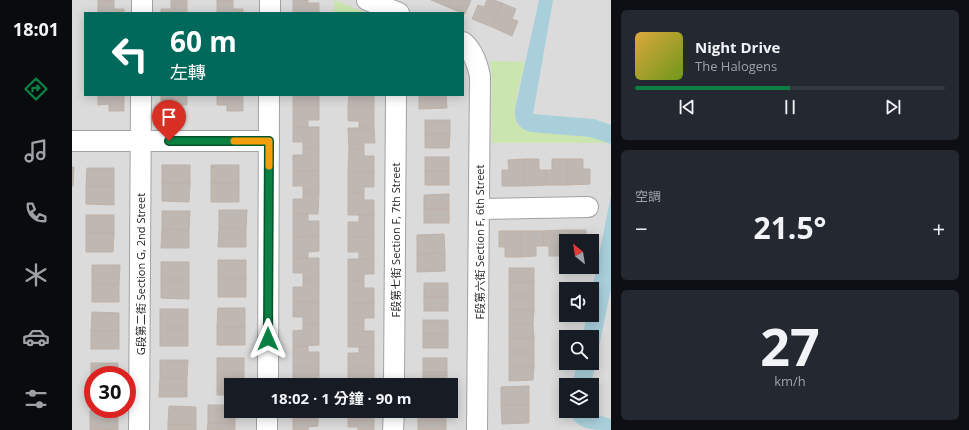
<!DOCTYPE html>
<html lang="zh-TW">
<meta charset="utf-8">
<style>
:root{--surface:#171b24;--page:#242831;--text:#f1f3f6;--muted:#9ea1a6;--line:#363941;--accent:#0b8043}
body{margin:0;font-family:"Open Sans","Noto Sans TC",sans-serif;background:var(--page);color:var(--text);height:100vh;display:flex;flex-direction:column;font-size:15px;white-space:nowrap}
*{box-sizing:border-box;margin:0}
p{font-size:13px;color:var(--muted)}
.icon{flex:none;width:22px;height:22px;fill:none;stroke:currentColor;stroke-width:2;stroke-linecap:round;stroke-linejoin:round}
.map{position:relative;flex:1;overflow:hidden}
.sheet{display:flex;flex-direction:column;gap:10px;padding:10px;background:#0d0f14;width:358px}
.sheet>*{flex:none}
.hud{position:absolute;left:12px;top:12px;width:380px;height:84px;border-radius:0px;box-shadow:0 2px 10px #0003;background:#00695c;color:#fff;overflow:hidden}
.needle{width:26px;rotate:330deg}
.tools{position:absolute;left:487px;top:234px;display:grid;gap:8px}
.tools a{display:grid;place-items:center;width:40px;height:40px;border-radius:0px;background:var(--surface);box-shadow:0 2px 10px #0003;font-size:20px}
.speed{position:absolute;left:12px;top:366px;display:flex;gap:8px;font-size:20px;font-weight:700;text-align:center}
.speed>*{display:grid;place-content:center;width:52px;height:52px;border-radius:50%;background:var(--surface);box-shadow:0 2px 10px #0003;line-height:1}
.speed .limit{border:6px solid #d22;background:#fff;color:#111}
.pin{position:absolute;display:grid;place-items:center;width:34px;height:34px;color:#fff;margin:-41px -17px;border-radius:50% 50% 50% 0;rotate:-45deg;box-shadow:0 0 4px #0007}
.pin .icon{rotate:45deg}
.me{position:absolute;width:44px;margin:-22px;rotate:0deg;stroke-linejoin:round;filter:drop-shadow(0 0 3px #0008)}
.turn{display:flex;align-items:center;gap:14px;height:84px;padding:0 20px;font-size:18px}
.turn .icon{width:52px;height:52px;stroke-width:2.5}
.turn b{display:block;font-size:28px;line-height:34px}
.big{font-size:30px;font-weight:700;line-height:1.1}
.sheet .tile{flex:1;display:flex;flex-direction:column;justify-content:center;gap:6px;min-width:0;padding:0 14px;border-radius:6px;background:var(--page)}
.sheet .dial{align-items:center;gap:0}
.dial b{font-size:52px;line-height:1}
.song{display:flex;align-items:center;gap:12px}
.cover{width:48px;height:48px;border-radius:6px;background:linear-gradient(135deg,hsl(40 70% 55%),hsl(80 70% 35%))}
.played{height:4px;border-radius:2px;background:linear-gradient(90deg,var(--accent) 50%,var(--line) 50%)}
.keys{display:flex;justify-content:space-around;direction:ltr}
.heat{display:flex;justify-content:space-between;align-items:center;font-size:22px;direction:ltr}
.trip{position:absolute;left:152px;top:378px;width:234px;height:40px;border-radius:0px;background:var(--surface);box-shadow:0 2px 10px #0003;font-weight:700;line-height:40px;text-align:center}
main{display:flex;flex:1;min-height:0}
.menu{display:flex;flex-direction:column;width:72px;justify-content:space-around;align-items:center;background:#090b0e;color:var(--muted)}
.menu .icon{width:28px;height:28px}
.menu .current{color:var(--accent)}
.menu b{font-size:18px;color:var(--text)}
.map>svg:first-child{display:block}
</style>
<main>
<nav class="menu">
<b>18:01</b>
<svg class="icon current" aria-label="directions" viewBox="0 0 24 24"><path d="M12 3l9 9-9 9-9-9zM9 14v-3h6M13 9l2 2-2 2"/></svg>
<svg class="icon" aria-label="music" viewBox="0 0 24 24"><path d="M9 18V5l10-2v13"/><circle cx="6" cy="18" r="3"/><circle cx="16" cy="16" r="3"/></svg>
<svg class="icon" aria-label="phone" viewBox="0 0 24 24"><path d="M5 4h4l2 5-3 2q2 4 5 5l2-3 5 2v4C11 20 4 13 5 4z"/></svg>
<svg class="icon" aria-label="climate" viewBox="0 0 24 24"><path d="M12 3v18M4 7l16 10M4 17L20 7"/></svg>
<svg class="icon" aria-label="car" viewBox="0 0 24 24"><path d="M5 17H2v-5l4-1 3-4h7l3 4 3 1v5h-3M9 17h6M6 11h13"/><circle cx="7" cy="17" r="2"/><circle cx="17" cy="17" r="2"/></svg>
<svg class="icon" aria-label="filters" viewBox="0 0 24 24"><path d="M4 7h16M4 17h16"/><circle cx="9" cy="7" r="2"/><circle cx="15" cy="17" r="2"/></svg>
</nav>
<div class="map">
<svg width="539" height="430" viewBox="0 0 539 430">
<rect width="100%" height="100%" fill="#efebe5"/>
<path fill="#dcdbdb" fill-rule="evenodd" d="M0,0H539V430H0ZM13,13H391V95H13ZM494,241H520V267H494ZM494,289H520V315H494ZM494,337H520V363H494ZM21,375H55V409H21ZM159,385H379V411H159ZM494,385H520V411H494Z"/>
<g fill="#cae6ae">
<path d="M262,0H263L294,13H262Z"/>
<path d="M418,61L453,62C449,80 439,107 445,125L459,132L518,137L537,143H420V75Z"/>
</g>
<g fill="#a8cfda">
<path d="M467,0H481L461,114L522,119L539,125V144L518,137L459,132C447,129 442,122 443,109Z"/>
<path d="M539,196V289L519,385H500L505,363H520V337H510L515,315H520V289Z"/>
<path d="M497,411H514L539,419V430C520,430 503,430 497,411Z"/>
</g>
<g fill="#bfb7b2" stroke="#bfb2a8">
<rect x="26" y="0" width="16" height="2"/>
<rect x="99" y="0" width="16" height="3"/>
<rect x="145" y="0" width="16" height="2"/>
<path d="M221,0H236V3H247V13H221Z"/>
<path d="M359,0H379L376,7Z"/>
<path d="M379,0H399L393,14L376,7Z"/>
<path d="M415,0H421L430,3L420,27L400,19L406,5L412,7Z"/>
<path d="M26,2H42V9H52V13H26Z"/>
<path d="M145,2H161V9H171V13H145Z"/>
<path d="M99,3H115V13H89V9H99Z"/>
<path d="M430,3L444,9L440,19L446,21L440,36L420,27Z"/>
<path d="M26,95H52V111H37V104L26,105Z"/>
<path d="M89,95H115V105H104V112H89Z"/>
<path d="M145,95H171V111H155V105H145Z"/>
<rect x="221" y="95" width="26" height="10"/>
<path d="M277,95H302V106H276Z"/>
<path d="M347,95H374L375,108L347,109Z"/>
<path d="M221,105H247V120H236V127H221Z"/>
<path d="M276,106H302V128H287V121H276Z"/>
<rect x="353" y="120" width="25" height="14"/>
<path d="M221,127H247V149L231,148V142H221Z"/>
<path d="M276,128H302L303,143H292V150L277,149Z"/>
<path d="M353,134H378L377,148H353Z"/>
<path d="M231,148L247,149V171H221V155H231Z"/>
<path d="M277,149L292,150V156H302V172H276Z"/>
<rect x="353" y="157" width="24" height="14"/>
<path d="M452,159V186H430V170H437L436,160Z"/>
<path d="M452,159H467V170H474V185L452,186Z"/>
<path d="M480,159H495L496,185H474V170H480Z"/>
<path d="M495,159H511V169H518V184L496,185Z"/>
<rect x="90" y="165" width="28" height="18"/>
<path d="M139,165H167V184L139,183Z"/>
<path d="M0,167H2L1,186H0Z"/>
<path d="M15,168H42V186H14Z"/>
<path d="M221,171H247V192H231V186H221Z"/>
<rect x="353" y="171" width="24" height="14"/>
<path d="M276,172H302V187H292V193H276Z"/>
<path d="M90,183H118L117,202L90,201Z"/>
<path d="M139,183L167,184V202H139Z"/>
<path d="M14,186H42V205L14,204Z"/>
<path d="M231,192H247L246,214H221V199H231Z"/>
<path d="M276,193H292V200H302V215H276Z"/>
<path d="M377,194V209H352V195Z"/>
<rect x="352" y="209" width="25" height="14"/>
<path d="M147,210H175L174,229L147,228Z"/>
<path d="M90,211H118L117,230L90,229Z"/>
<path d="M221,214H236V221H247V236L221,237Z"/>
<rect x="14" y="215" width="28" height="18"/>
<path d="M287,215H302V237H276V222H287Z"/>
<path d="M147,228L174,229V247H146Z"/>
<path d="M90,229L117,230V248H89Z"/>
<path d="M492,230L493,256H477V246H471V231Z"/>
<path d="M492,230H514V241H494V256H493Z"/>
<path d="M427,231H448L449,257H433V247H427Z"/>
<path d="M448,231H471V246H464V256L449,257Z"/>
<path d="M14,233H42L41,252H14Z"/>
<path d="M372,234L373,253L345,254V235Z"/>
<path d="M247,236V251L236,252V258H221V237Z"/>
<path d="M276,237H302V259H287V252H276Z"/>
<path d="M373,253V271L345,272V254Z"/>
<path d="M221,258H247V280H231V273H221Z"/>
<path d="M276,259H302V274H292V281H276Z"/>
<path d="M146,260H174V279L146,278Z"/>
<rect x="89" y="262" width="28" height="18"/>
<path d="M20,265H48L47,284H20Z"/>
<rect x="437" y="268" width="25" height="14"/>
<path d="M146,278L174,279V297H146Z"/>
<path d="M89,280H117V299L89,298Z"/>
<path d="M231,280H247V302H221V287H231Z"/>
<path d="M276,281H292V288H302V303H276Z"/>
<rect x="437" y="282" width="25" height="14"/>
<rect x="352" y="283" width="24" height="14"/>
<rect x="20" y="284" width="27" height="18"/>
<rect x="437" y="296" width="25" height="14"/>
<rect x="352" y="297" width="24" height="14"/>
<path d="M221,302H247V324H231V317H221Z"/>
<path d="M276,303H302V318H292V324L276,325Z"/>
<path d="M146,308H173V327H145Z"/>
<rect x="88" y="309" width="28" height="19"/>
<path d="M437,310H462L461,324H437Z"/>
<path d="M20,312L47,313V331H19Z"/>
<rect x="351" y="320" width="25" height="14"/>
<path d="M231,324H247V345L221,346V331L231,330Z"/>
<path d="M292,324V331H302V347H276V325Z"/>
<path d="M437,324H461L462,338H437Z"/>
<rect x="145" y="327" width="28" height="18"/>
<rect x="88" y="328" width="28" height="18"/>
<rect x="19" y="331" width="28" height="18"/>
<rect x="351" y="334" width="25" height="14"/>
<rect x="437" y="338" width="25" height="14"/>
<path d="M221,346H236V352H247V368H221Z"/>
<path d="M287,347H302V368H276V353H287Z"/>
<path d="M437,352H462V367L437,366Z"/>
<rect x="145" y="358" width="27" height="19"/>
<rect x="351" y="358" width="24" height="14"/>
<path d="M88,360H116L115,378H88Z"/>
<path d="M19,363H46V375H21V381H19Z"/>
<path d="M437,366L462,367L461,380L437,381Z"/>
<path d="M221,368H247V383H236V385H221Z"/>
<path d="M276,368H302V385L276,384Z"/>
<rect x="351" y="372" width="24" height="13"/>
<path d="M145,377H172V385H159V395H145Z"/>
<path d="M88,378H115V397H87Z"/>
<path d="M19,381H21V400L18,399Z"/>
<path d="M457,386V405H429V387Z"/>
<path d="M136,405H159V411H163V424L136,423Z"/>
<path d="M429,405H457V423L430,424Z"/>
<path d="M97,406L124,407V425H96Z"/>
<path d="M18,410H46V429L18,428Z"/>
<path d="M221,411H246V426L236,427V430H221Z"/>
<rect x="276" y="411" width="26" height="1"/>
<path d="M346,411H374V414L346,415Z"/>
<path d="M276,412H302V430H286V427H276Z"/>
<path d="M374,414V430H346V415Z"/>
<path d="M136,423L163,424V430H135Z"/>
<rect x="96" y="425" width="28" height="5"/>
<path d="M18,428L46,429V430H18Z"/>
</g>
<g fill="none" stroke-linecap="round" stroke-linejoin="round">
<g stroke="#a2a2a2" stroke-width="22">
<g id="minor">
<path d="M295,0L327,13"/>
<path d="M70,13V0"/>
<path d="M198,13V0"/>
<path d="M391,42C401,51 405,62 408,76L405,430"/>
<path d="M0,141H197"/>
<path d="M407,209L516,207"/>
<path d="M196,385L197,95"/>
<path d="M322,385L324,95"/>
<path d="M67,430L69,95"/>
<path d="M195,430V411"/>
<path d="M321,430L322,411"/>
</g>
</g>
<use href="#minor" stroke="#fff" stroke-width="20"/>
</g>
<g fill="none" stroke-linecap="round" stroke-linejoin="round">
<g stroke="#07532c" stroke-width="10">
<path id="route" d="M97,141H197L196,339"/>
</g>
<use href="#route" stroke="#0b8043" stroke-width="7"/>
<path stroke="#f59e0b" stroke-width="7" d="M162,141H197V166"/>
</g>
<g text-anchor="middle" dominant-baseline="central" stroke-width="3" stroke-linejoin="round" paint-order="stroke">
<g font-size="11" fill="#1e1e1e" stroke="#fff">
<text transform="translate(323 240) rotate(-90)">F段第七街 Section F, 7th Street</text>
<text transform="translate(407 242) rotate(-90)">F段第六街 Section F, 6th Street</text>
<text transform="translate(68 274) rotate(-90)">G段第二街 Section G, 2nd Street</text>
</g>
</g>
</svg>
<div class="tools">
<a><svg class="needle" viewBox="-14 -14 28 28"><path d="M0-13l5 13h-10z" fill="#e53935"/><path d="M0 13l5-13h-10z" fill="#9ea1a6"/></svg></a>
<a><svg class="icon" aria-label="sound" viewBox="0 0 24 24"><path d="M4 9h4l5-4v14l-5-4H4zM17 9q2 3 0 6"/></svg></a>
<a><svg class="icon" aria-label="search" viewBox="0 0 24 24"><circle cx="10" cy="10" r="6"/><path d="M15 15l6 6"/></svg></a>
<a><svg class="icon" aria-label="layers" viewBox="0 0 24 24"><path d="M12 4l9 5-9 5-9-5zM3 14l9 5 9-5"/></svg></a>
</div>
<div class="speed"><div class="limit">30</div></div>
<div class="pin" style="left:97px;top:141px;background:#d93025"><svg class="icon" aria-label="arrive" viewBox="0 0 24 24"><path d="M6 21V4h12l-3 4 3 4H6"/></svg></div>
<svg class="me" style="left:196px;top:339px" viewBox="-20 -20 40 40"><path d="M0-17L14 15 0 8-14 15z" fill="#0b8043" stroke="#fff" stroke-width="4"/></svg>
<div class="trip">18:02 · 1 分鐘 · 90 m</div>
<div class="hud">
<div class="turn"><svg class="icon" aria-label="left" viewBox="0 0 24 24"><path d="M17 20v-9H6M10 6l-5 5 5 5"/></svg><div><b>60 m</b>左轉</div></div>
</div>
</div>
<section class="sheet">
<div class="tile">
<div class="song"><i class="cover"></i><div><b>Night Drive</b><p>The Halogens</p></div></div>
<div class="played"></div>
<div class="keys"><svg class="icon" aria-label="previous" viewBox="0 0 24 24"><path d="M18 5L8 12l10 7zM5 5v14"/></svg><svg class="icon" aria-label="pause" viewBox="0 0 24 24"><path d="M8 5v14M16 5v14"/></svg><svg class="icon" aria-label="next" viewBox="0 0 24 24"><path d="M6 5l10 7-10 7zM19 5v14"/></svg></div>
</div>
<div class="tile"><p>空調</p>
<div class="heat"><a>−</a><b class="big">21.5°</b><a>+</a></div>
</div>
<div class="tile dial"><b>27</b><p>km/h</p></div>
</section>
</main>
